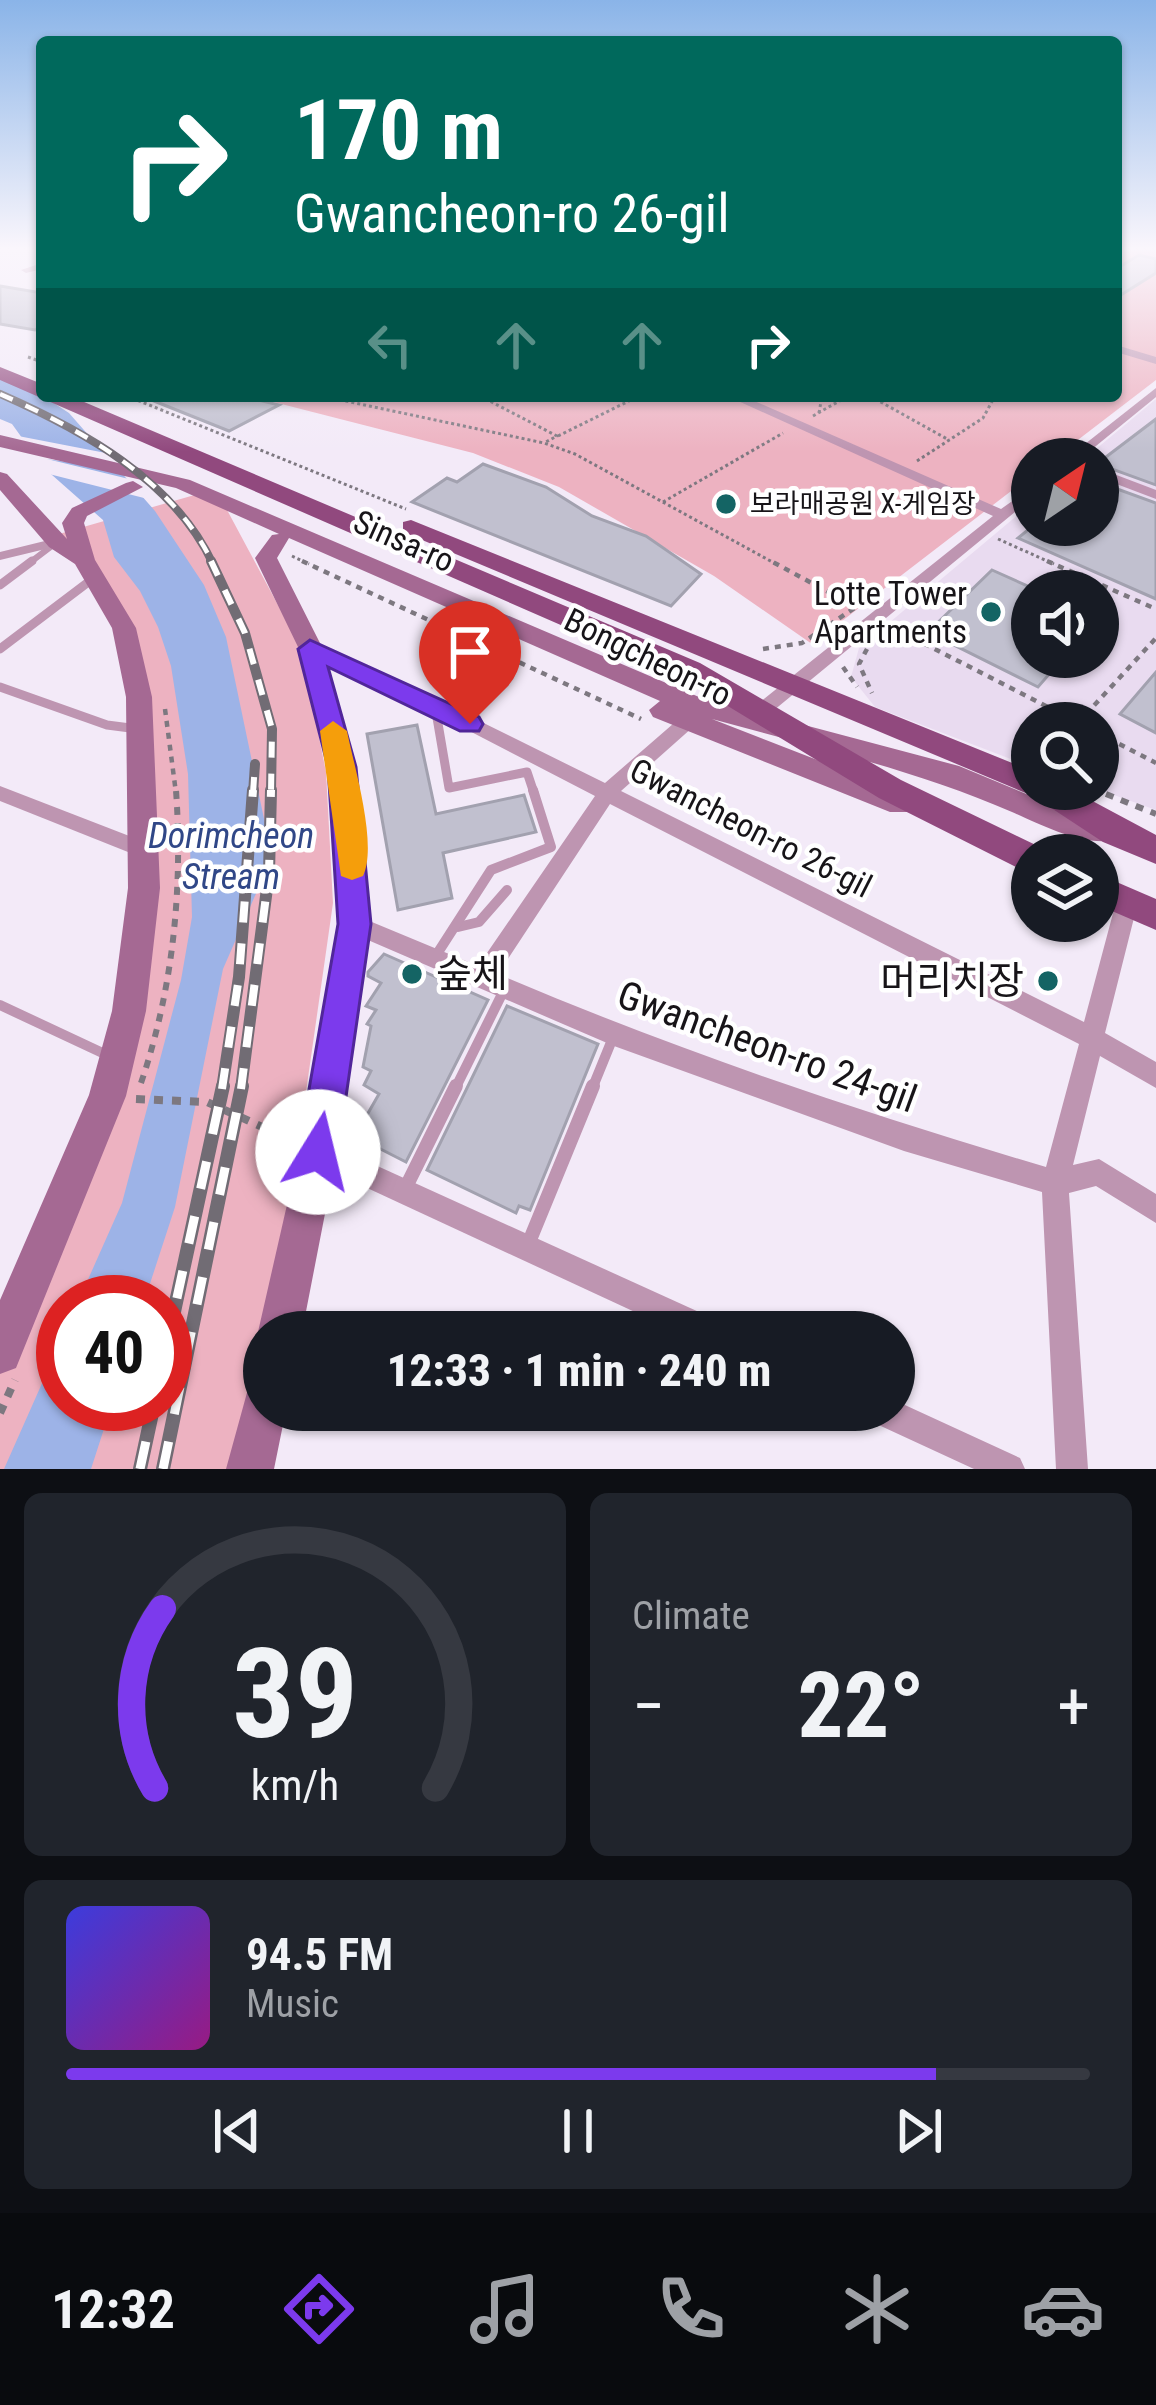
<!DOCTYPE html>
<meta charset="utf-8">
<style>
:root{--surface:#171b24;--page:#20242c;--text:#f1f3f6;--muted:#9ea1a6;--line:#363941;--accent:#7c3aed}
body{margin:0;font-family:"Roboto Condensed","Noto Sans KR",sans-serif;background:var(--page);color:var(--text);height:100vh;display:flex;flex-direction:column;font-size:45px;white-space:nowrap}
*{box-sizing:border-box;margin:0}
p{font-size:39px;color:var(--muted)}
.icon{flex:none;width:66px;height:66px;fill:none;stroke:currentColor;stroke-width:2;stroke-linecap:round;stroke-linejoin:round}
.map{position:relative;height:1469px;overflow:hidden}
.side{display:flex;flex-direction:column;gap:24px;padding:24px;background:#0d0f14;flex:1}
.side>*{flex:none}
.banner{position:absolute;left:36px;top:36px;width:1086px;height:366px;border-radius:12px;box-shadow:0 3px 9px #0004;background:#00695c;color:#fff;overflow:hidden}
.needle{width:78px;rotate:35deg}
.fabs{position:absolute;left:1011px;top:438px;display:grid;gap:24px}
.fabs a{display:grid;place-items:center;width:108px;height:108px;border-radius:50%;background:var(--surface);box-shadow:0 3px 9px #0004;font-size:60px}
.speed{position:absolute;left:36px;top:1275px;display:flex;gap:24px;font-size:60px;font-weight:700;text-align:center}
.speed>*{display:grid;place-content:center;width:156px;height:156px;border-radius:50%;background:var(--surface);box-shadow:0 3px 9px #0004;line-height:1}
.speed .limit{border:18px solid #d22;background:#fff;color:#111}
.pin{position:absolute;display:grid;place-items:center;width:102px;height:102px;color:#fff;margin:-123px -51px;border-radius:50% 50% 50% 0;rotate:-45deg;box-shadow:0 0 12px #0007}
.pin .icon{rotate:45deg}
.me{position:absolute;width:132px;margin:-66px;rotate:9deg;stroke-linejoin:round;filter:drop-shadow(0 0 9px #0008)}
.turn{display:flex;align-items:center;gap:42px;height:252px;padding:0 60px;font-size:54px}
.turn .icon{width:156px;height:156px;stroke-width:2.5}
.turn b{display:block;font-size:84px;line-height:102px}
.lanes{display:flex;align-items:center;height:114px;padding:0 60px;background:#0003;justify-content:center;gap:60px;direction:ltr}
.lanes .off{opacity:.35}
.big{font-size:90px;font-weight:800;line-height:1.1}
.side .tile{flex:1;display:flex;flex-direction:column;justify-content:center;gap:18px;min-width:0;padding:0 42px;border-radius:18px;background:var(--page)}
.side .dial{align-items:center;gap:0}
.dial svg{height:312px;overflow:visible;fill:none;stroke:var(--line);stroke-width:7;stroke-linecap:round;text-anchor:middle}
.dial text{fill:var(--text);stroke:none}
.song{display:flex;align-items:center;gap:36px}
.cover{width:144px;height:144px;border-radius:18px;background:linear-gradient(135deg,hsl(240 70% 55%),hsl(310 70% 35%))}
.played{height:12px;border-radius:6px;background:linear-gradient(90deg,var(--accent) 85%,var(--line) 85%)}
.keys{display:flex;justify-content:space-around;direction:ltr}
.heat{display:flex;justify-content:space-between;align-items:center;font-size:66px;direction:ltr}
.side .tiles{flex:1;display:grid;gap:24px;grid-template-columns:1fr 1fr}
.tile:last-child{grid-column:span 2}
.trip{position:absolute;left:243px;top:1311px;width:672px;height:120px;border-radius:60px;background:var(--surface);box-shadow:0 3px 9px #0004;font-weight:800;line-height:120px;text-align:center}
.tabs{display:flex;height:192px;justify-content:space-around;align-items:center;background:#090b0e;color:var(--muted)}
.tabs .icon{width:84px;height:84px}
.tabs .active{color:var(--accent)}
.tabs b{font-size:54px;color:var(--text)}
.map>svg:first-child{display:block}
</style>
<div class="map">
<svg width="1156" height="1469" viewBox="0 0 1156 1469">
<rect width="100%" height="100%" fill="#f3eaf8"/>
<path fill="#e9dbf0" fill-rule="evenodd" d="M1156,399V810L1097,789L1098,723H1032V767L875,707L851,677L859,648L1032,503V525H1098V459H1084ZM1032,591H1098V657H1032Z"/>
<g fill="#edb2c1" fill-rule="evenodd">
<path d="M1116,247H1156V380L1053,459H1032V475L812,644L714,576L559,487L473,453L250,396H1116Z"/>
<path d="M198,494L226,508L301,648L326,772L333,903L299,1141L243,1447L237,1469H0V1351L139,990L131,629L59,534ZM63,1302H165V1404H63Z"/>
</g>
<g fill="#9db3e7">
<path d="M0,368L69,413L155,511L204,585L226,637L272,857L223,969L175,1207L144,1302H78L122,1203L181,980L192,917L188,774L171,666L158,627L140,591L114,557L103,520L43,467L12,424L0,419Z"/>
<path d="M63,1336V1404H112L91,1469H4Z"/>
</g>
<path fill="#f3eaf8" d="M13,435L111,454L126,471L47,459L133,480L152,500L41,472Z"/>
<g fill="#c1c0cf" stroke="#a2a1af" stroke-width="3">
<path d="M1139,255L1156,259V273L1116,298V269Z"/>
<path d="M0,286L42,293V326L35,330L0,324Z"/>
<path d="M242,396L279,405L229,431L144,397Z"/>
<path d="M1156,419V485L1098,464V463Z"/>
<path d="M483,464L546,487L592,516L646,536L701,574L671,606L412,502L447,478L457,482Z"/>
<path d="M1098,482L1156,503V599L1018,538L1034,525H1098Z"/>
<path d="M992,570L1032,588V657H1064L1038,687L928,632Z"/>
<path d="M1156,672V733L1120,714Z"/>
<path d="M417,725L436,814L524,795L536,832L443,853L452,898L398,910L367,734Z"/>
<path d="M384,954L488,1000L406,1162L355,1136L379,1094L364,1085L371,1071L363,1067L371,1026L367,1024L376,1010L366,1006L381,983L368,976V972Z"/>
<path d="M507,1006L598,1044L530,1210L519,1206L516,1213L427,1170Z"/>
</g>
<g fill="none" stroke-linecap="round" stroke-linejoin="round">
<g stroke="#7d7880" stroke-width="3" stroke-dasharray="3 3" stroke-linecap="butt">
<path d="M28,357L42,362"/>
<path d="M127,396L406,509"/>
<path d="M322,396L544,443L575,454L776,564"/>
<path d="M480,396L557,436L544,443"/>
<path d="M870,396L949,440"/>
<path d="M819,413L822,396"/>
<path d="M813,416L848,396"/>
<path d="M558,436L639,396"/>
<path d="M917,461L983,418L995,396"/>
<path d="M663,502L783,433"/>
<path d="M998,539L1054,564"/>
<path d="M292,556L309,564"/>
</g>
<g stroke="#7d7880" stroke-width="4.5" stroke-dasharray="6 6" stroke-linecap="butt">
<path d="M302,561L641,719"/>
<path d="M1047,561L1156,609"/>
<path d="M892,627L1079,723"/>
<path d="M763,649L802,643L856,607L771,561"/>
<path d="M867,649L859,664L872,693"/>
<path d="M843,667L857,687"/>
<path d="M165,709L176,793"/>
<path d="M1078,723L1156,638"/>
<path d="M1098,733L1156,763"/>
</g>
<g stroke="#7d7880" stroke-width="6" stroke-dasharray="8 8" stroke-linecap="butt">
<path d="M1106,794L1156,814"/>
<path d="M141,1083C173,989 183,889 176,790"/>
</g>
<g stroke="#7d7880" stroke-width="8" stroke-dasharray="9 9" stroke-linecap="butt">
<path d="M136,1099L207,1102L291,1140"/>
<path d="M0,1413L15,1380"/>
</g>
<path stroke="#be95b1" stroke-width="6" d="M28,564L57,542"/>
<g stroke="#be95b1" stroke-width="9">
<path d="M0,585L32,561"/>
<path d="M0,649L95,577"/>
<path d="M0,687L107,725L138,729"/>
<path d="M435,706L449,788L527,772L534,793"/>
</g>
<g stroke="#be95b1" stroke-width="10">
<path d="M458,927L479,922L507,890"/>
<path d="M435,957L491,870L551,847L533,790"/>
<path d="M0,1005L109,1056"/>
<path d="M455,1089L504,990"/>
<path d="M592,1089L614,1035"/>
</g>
<g stroke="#be95b1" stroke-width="14">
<path d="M405,1189L456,1086"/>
<path d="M527,1247L593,1086"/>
</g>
<g fill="#be95b1" fill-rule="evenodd">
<path d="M42,263V269L26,273L21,270Z"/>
<path d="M1116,345L1156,357V364L1116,352Z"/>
<path d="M1156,388V397L1080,459H1066Z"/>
<path d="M727,396H743L1001,509L1032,487V498L757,724H745L742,719L745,714L993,516Z"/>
<path d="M1098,468L1156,490V499L1098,477Z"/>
<path d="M57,538L62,539V545L0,560V552Z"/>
<path d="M311,644L441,702L605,783L681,717H693L696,722L693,727L621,791L1084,1022L1116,902L1120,896L1127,893L1134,896L1138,902L1105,1033L1156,1062V1088L1100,1056L1073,1165L1099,1159L1156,1194V1223L1096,1186L1069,1193L1088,1469H1056L1042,1192L904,1151L614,1046L347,931L344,924L347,917L355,915L478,966L595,796L429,710L305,653L303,649ZM610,804L1079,1044L1046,1167C860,1112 676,1050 498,974Z"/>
<path d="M0,786L150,844L153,850L150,856L143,858L0,801Z"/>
<path d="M318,1139L721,1322L726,1332H678L309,1161L305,1152L309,1143Z"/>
<path d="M894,1400L1020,1458L1025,1469H974L870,1421L866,1410H894Z"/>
</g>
<g fill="#a56993" fill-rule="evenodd">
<path d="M0,435L190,480L699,697L959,766L1060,808L1118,823L1122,831L1118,839C1087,849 1040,824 1012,812C916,770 813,747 712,719L910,796L914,804L910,812H890L653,717L649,710L660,701L289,538L277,558L323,649L356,767L371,924L337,1152L302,1332H264V1346L258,1332L299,1152L339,924L328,767L299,649L255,558L272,535L279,534L176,488L0,447Z"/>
<path d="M0,472L7,474L67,539L62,523L72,508L126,483L133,481L143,487L87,516L84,523L95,560L136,628L152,697L160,888L146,1011L126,1096L16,1368L0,1374V1300L89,1095L112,1011L128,888L126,697L112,628L75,564L49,547L0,490Z"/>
<path d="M264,1382V1410H286L274,1469H226L248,1389Z"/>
</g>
<g fill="#91497e" fill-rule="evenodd">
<path d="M0,367L42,384V396H70L700,663L901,780L1044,849L1047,855H1032V873L1020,869L879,798L680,677L0,380Z"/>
<path d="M411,520L1032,771V789H1070L1156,835V864L1103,842L1033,796L403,532V522Z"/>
<path d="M1098,874L1156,899V930L1098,905Z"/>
</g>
<g stroke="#716c74" stroke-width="8">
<path id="rail-far3" d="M0,394C82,430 174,480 213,564"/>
</g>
<g stroke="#716c74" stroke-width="10">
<g id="rail-far2">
<path d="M211,561L245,633L272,729L271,793"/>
<path d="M253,793L255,764"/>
</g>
</g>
<g stroke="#716c74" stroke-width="12">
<g id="rail-far1">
<path d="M222,1089L239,977L253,790"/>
<path d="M241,1089L269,873L271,790"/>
</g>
</g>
<g stroke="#716c74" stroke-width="14">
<g id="rail">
<path d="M165,1353L223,1086"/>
<path d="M140,1469L154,1404"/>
<path d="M163,1469L242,1086"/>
</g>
</g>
<use href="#rail-far3" stroke="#fff" stroke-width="4.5" stroke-dasharray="14" stroke-linecap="butt"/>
<use href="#rail-far2" stroke="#fff" stroke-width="6" stroke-dasharray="16" stroke-linecap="butt"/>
<use href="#rail-far1" stroke="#fff" stroke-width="8" stroke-dasharray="21" stroke-linecap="butt"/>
<use href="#rail" stroke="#fff" stroke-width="9" stroke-dasharray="28" stroke-linecap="butt"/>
</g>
<linearGradient id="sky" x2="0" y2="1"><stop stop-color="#8ab4e8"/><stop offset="0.55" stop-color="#faf6fc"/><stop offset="1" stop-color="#faf6fc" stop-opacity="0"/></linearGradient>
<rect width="1156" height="452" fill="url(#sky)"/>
<path fill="#7c3aed" stroke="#51269a" stroke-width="3" d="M310,640L479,717L483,724L479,731H460L328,667L356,767L371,924L338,1152L332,1166L318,1171L304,1166L298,1152L338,924L328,767L298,649Z"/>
<path fill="#f59e0b" d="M333,721L347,731C354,766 378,845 363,876L352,880L341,876L320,731Z"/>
<g fill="#146464" stroke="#fff" stroke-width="4.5">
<circle cx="726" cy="504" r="12"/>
<circle cx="991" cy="612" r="12"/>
<circle cx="412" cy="974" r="12"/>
<circle cx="1048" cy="981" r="12"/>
</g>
<g text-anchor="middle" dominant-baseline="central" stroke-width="9" stroke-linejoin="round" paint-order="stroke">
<g font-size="27" fill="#171418" stroke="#fff" text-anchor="start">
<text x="750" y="504">보라매공원 X-게임장</text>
</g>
<g font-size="33" fill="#171418" stroke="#fff">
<text transform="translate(404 541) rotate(24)">Sinsa-ro</text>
<text transform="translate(648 657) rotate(26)">Bongcheon-ro</text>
<text transform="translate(751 828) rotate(27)">Gwancheon-ro 26-gil</text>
</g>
<g font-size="33" fill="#171418" stroke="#fff" text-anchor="end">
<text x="967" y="593">Lotte Tower<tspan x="967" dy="38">Apartments</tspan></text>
</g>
<g font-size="36" font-style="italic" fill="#304787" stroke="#fff">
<text x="231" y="836">Dorimcheon<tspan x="231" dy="41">Stream</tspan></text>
</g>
<g font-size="39" fill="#171418" stroke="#fff" text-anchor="start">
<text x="436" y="974">숲체</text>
<text x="1024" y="981" text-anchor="end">머리치장</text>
</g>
<g font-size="39" fill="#171418" stroke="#fff">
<text transform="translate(767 1047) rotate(20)">Gwancheon-ro 24-gil</text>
</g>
</g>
</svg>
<div class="fabs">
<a><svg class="needle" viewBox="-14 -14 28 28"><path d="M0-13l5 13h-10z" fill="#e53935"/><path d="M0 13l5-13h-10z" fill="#9ea1a6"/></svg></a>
<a><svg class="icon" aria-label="sound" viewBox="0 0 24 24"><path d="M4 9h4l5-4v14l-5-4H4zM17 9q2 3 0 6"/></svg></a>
<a><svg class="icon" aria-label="search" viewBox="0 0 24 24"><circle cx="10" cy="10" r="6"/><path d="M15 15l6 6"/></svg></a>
<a><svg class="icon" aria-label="layers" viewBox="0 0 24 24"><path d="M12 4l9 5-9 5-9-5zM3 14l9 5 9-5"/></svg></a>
</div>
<div class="speed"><div class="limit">40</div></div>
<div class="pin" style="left:470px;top:724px;background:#d93025"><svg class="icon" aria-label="arrive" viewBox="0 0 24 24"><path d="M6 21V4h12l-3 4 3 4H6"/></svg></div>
<svg class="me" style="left:318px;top:1152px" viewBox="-20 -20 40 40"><circle r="19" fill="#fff"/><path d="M0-13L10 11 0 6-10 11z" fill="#7c3aed"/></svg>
<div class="trip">12:33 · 1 min · 240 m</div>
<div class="banner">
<div class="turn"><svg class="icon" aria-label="right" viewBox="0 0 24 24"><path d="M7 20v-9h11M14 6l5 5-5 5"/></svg><div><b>170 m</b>Gwancheon-ro 26-gil</div></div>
<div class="lanes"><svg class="icon off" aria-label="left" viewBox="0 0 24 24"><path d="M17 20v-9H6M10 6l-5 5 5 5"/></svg><svg class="icon off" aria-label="ahead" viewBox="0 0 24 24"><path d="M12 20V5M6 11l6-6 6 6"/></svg><svg class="icon off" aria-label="ahead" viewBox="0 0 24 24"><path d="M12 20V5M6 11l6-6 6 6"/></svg><svg class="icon" aria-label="right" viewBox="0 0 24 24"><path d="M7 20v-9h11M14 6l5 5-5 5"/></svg></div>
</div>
</div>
<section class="side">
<div class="tiles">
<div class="tile dial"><svg viewBox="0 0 100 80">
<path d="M14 69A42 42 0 1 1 86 69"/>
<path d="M14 69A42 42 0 0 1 16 23" stroke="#7c3aed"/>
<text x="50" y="56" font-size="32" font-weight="700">39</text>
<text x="50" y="72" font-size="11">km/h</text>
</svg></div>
<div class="tile"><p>Climate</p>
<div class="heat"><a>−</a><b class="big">22°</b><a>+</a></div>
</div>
<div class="tile">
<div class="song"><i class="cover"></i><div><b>94.5 FM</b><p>Music</p></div></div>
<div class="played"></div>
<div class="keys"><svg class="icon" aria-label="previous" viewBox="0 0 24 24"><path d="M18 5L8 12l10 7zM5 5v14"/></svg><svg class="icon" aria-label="pause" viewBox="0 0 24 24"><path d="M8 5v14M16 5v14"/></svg><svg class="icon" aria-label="next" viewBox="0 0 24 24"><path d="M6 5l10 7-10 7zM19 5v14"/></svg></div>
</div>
</div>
</section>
<nav class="tabs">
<b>12:32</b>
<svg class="icon active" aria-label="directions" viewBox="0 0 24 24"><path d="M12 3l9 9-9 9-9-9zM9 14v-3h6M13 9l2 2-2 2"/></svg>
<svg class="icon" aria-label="music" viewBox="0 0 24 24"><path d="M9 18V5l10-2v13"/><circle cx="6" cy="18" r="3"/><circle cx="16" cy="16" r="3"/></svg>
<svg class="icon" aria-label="phone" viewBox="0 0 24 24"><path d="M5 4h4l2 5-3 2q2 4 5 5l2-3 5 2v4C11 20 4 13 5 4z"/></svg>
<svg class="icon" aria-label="climate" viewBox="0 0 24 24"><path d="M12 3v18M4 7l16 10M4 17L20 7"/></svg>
<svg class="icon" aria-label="car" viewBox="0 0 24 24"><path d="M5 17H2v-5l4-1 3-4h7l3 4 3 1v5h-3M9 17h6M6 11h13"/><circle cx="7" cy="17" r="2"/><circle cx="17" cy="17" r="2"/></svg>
</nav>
